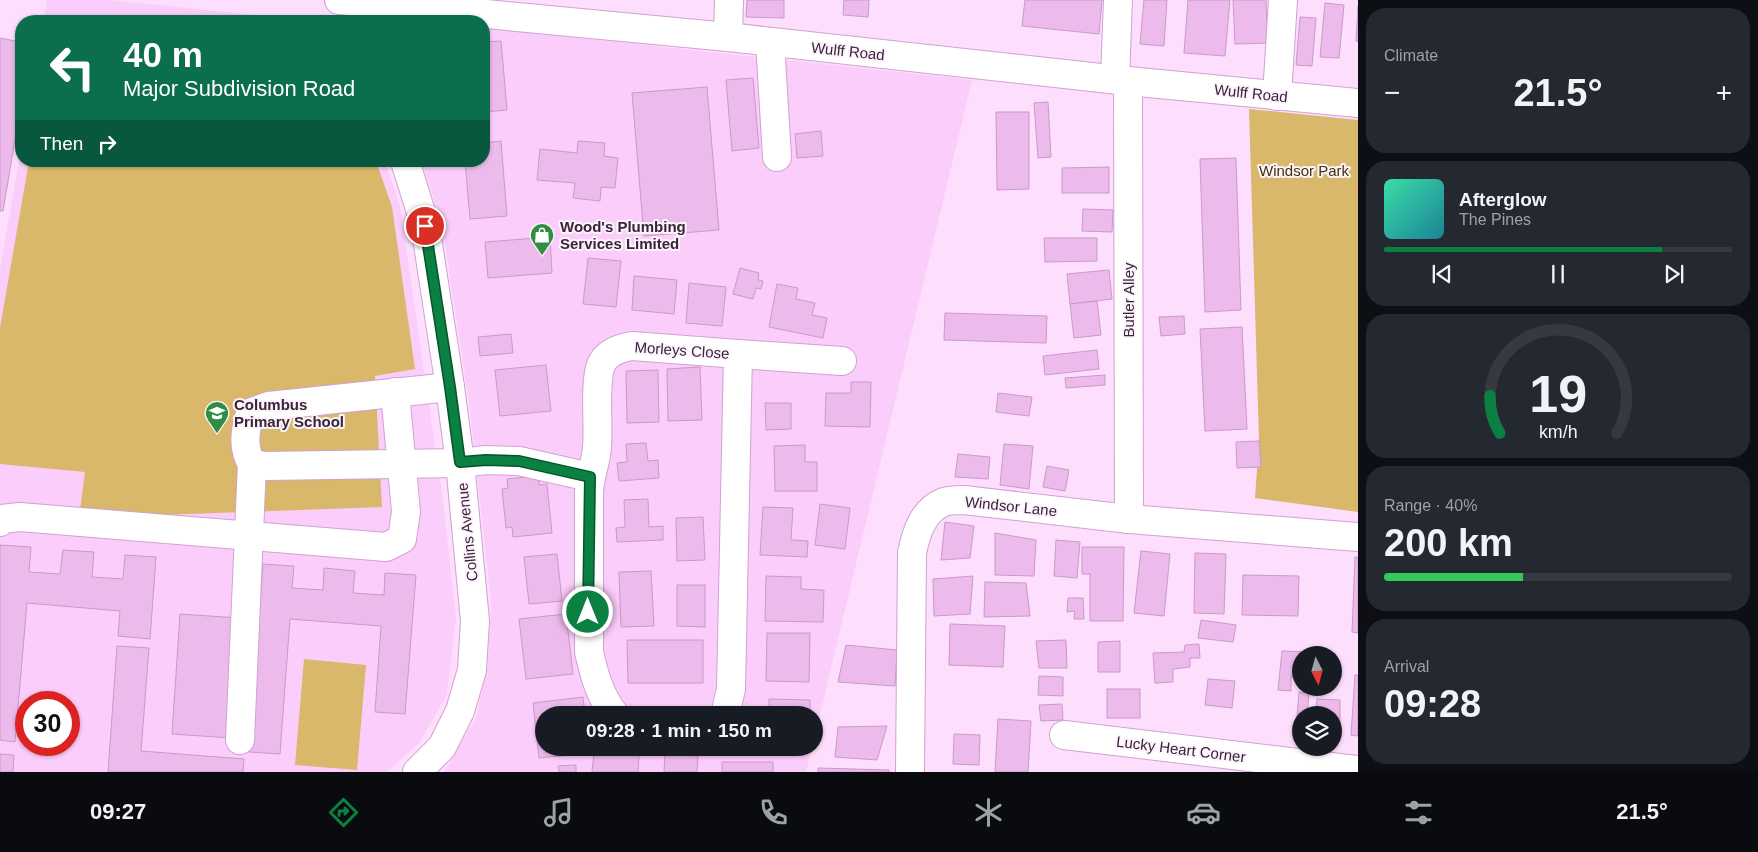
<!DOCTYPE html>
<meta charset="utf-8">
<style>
:root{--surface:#171b24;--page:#242831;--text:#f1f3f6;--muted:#9ea1a6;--line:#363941;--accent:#0b8043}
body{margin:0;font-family:Arial,sans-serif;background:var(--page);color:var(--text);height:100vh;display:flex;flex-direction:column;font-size:19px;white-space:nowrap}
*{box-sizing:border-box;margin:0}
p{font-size:16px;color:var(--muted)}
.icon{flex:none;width:28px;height:28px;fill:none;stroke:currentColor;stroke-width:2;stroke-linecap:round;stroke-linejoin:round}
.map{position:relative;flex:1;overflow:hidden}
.sheet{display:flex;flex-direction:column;gap:8px;padding:8px;background:#0d0f14;width:400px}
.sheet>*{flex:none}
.top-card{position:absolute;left:15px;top:15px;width:475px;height:152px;border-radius:20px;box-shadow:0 1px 4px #0004;background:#0b6e4f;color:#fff;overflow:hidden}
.needle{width:32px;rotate:174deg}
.fabs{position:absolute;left:1292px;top:646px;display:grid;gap:10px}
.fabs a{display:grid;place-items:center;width:50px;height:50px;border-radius:50%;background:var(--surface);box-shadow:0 1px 4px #0004;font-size:25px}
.speed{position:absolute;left:15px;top:691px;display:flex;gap:10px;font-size:25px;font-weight:700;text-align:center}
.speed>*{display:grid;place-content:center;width:65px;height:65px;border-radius:50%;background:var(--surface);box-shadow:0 1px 4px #0004;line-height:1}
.speed .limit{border:8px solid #d22;background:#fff;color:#111}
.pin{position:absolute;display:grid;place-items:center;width:42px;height:42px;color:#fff;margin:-21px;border:2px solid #fff;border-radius:50%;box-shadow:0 1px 5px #0007}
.me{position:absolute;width:55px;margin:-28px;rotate:0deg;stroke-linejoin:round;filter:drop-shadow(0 0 4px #0008)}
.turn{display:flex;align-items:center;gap:18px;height:105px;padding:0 25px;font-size:22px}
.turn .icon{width:65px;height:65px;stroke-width:2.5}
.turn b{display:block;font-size:35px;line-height:42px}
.then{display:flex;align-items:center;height:48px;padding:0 25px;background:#0003;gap:10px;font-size:19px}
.big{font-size:38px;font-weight:600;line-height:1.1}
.sheet .widget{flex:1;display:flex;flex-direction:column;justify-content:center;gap:8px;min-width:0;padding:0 18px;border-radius:20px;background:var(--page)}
.sheet .dial{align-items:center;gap:0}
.dial svg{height:130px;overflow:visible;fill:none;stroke:var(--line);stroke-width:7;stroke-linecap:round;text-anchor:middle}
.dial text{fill:var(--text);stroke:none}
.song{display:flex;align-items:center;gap:15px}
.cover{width:60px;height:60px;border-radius:8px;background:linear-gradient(135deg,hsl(160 70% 55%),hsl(190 70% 35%))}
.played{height:5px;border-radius:2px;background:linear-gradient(90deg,var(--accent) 80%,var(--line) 80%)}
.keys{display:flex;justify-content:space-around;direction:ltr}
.heat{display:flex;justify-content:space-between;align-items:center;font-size:28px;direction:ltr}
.charge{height:8px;border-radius:4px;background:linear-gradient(90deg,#34c759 40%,var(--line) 0)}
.trip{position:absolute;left:535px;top:706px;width:288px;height:50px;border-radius:25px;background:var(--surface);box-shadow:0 1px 4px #0004;font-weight:600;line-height:50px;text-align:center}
.dock{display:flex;height:80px;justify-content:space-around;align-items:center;background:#090b0e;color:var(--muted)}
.dock .icon{width:35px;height:35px}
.dock .active{color:var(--accent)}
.dock b{font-size:22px;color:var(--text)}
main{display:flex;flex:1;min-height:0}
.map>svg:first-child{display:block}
</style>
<main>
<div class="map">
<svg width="1358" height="772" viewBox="0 0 1358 772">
<rect width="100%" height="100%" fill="#fddefc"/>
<g fill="#fbcdfa" fill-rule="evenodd">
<path d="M47,0H110L310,21H43Z"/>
<path d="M484,28L972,80L814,739V715H544V748H812L806,772H444L476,718L488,664L491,602L469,402L442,223L421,161H484Z"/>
<path d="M21,149V161H385L400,206L443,501L456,617L447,694L420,742L387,772H0V270ZM26,702H69V745H26Z"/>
</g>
<g fill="#d9b86b">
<path d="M1249,109L1358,120V512L1255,498L1259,441Z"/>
<path d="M29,161H376L392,207L415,369L375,376L382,507L79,518L85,472L0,464V328Z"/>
<path d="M304,659L366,665L357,770L295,765Z"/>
</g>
<g fill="#edbaec" stroke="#ca99c9">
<path d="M747,0H784V18L746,17Z"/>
<path d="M844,0H869L868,17L843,15Z"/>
<path d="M1025,0H1102L1099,34L1022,26Z"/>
<path d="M1144,0H1167L1164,46L1140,44Z"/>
<path d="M1188,0H1230L1225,56L1184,53Z"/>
<path d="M1233,0H1266L1268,43L1235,44Z"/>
<path d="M1325,3L1344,5L1339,58L1320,57Z"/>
<path d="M1358,6V42L1356,41Z"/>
<path d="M1300,17L1316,18L1312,66L1296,65Z"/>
<path d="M0,38L21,42V104L3,211H0Z"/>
<path d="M501,41L507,110L484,112V42Z"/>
<path d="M753,78L759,148L732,151L726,80Z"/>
<path d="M707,87L719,230L644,236L632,93Z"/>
<path d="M1048,102L1051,157L1038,158L1034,103Z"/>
<path d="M996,112H1029V189L997,190Z"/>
<path d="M821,131L823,156L797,158L795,134Z"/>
<path d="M501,141L507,216L470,219L465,161H484V143Z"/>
<path d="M578,141L605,143L604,156L618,158L615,188L601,187L600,201L573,198L575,183L537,180L540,149L577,153Z"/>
<path d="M1236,158L1241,310L1205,312L1200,159Z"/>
<path d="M1109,167V193H1062V168Z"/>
<path d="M1083,209L1113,210L1112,232L1082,231Z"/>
<path d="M550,237L552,273L488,278L485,242Z"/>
<path d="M1044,238H1097V261L1045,262Z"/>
<path d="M588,258L621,261L616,307L583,304Z"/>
<path d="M740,268L759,273L758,280L763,281L761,289L756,288L753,299L733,294Z"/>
<path d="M1109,270L1112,299L1070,304L1067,274Z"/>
<path d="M634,276L677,280L674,314L632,310Z"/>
<path d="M689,283L726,287L722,326L686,323Z"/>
<path d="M777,284L798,288L796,299L815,303L812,315L827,318L823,338L769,327Z"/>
<path d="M1097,301L1101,335L1074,338L1070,304Z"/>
<path d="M945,313L1047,316L1046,343L944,340Z"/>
<path d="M1184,316L1185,334L1161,336L1159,317Z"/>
<path d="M1242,327L1247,429L1205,431L1200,329Z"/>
<path d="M511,334L513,353L480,356L478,337Z"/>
<path d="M1097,350L1099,369L1045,375L1043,356Z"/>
<path d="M546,365L551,411L500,416L495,370Z"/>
<path d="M700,367L702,420L668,421L667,369Z"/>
<path d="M658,370L659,422L627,423L626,371Z"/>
<path d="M1105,375V385L1066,388L1065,378Z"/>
<path d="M851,382H871L870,427L825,426L826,393H851Z"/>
<path d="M998,393L1032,397L1029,416L996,412Z"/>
<path d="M765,403H791V429L766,430Z"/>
<path d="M1259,441L1261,467L1237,468L1236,442Z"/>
<path d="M646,443L648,461L658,460L659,478L619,481L617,463L627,462L626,444Z"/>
<path d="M1004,444L1033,446L1029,489L1000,485Z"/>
<path d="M805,445V462H817V491H775L774,446Z"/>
<path d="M958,454L990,457L988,479L955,477Z"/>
<path d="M1047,466L1069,470L1065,491L1043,487Z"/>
<path d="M538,476L539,485L547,484L552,533L513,537L512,527L506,528L502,489L508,488L507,479Z"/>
<path d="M648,499L649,527L663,526V540L617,542L616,528L625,527L624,500Z"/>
<path d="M820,504L850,508L845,549L815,545Z"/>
<path d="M763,507L793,508L791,540L808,541L807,557L760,555Z"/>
<path d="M703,517L705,560L677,561L676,518Z"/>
<path d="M945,522L974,526L970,558L941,560Z"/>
<path d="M995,533L1036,540L1034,576L995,575Z"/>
<path d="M1056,540L1080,542L1077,578L1054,576Z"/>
<path d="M0,545L31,547L29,572L60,574L63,550L94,552L92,577L123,579L125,555L156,557L150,639L118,636L120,611L27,603L15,742L0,740Z"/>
<path d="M1082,547H1124L1123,621H1090V574H1082Z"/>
<path d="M1141,551L1170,554L1164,616L1134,613Z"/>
<path d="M1195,553L1226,554L1224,614L1194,613Z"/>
<path d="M557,554L562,601L529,604L524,557Z"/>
<path d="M1355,557H1358V633L1352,632Z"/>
<path d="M263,564L294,566L292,588L323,590L324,568L355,571L353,593L384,595L385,573L416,575L405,714L375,712L381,626L290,619L280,754L249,752Z"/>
<path d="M651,571L654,626L621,627L619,572Z"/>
<path d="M1243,575L1299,576L1298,616L1242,615Z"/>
<path d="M766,576L801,577V589L824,590L823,622L765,621Z"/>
<path d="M973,576L970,614L934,616L933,579Z"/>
<path d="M985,582L1026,583L1030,616L984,617Z"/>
<path d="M677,585H705V627L677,626Z"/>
<path d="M1068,598H1083L1084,619H1074L1075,611L1067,612Z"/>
<path d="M180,614L239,618L231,738L172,734Z"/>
<path d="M566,614L573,674L526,679L519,619Z"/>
<path d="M1201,620L1236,625L1233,642L1198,638Z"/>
<path d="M950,624L1005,626L1003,667L949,665Z"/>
<path d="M767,633H810L809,682L766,681Z"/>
<path d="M627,640H703V683H628Z"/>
<path d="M1066,640L1067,668H1039L1036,641Z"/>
<path d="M1120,641V672H1098V642Z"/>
<path d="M1199,644L1200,658H1190V667L1173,669V682L1155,683L1153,653L1184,652L1185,645Z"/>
<path d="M846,645L897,650L895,686L838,682Z"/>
<path d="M117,646L149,648L141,751L244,759L243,772H108Z"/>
<path d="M1282,651L1309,652V655H1301V677H1291V691L1278,690Z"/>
<path d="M1355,675H1358V736L1351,735Z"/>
<path d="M1039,676L1063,677V696L1038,695Z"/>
<path d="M1208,679L1235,681L1232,708L1205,705Z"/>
<rect x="1107" y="689" width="33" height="29"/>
<path d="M1299,692L1309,693L1307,715H1301V718L1297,717Z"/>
<path d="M583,697L585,715H544V748H570V755L539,758L533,703Z"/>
<path d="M769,699L810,700V715H769Z"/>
<path d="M1317,699L1340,700V741H1334V715H1315Z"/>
<path d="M1062,704L1063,720L1041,721L1039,705Z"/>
<path d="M998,719L1031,721L1028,772H995Z"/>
<path d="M887,726L877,760L835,757L838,727Z"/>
<path d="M954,734L980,735L979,765L953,764Z"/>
<path d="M594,752L639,755L638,772H592Z"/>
<path d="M0,754L14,755L13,772H0Z"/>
<path d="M665,754L698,756L697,772H664Z"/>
<rect x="722" y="762" width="51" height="10"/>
<path d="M576,765V772H559L558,766Z"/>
<path d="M818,768L889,770V772H818Z"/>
</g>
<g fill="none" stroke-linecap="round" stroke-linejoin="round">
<g stroke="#d2a1d2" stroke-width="30">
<g id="minor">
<path d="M371,4L372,21"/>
<path d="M728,37L729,0"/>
<path d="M770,42L777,157"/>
<path d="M1115,79L1118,0"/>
<path d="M1128,81L1129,519"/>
<path d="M1277,96L1283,0"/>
<path d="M405,161L425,225L450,387L460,463L475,621L472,670L460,711L442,747L417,772"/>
<path d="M738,354L842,361"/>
<path d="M450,387L269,406L250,413C245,431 242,448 252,464L266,466L460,463L486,460L519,461L590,477"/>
<path d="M0,522L2,519L20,517L386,547L402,539L406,512L395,392"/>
<path d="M615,715C600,697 594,674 589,652V492C590,476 596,462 597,447C599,425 594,383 601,365C606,353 620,348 632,346L738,354L731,689L725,715"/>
<path d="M1064,735L1358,770"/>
<path d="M240,740L252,464"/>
<path d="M910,772L912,553C916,533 923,510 944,502C950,500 958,500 964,500L1129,519L1358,537"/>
</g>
</g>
<g stroke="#d2a1d2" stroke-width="30">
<path id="major" d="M339,0L728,37L1128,81L1358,103"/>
</g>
<use href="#minor" stroke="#fff" stroke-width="28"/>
<use href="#major" stroke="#fff" stroke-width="28"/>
</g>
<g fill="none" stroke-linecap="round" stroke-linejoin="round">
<g stroke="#07532c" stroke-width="12">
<path id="route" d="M425,226L450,387L460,462L486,460L519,461L590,477L588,612"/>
</g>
<use href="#route" stroke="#0b8043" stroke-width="9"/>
</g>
<defs>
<g id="shop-pin" transform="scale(1.25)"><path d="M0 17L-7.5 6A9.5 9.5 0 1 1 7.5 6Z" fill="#2f8e42" stroke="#fdf3fd"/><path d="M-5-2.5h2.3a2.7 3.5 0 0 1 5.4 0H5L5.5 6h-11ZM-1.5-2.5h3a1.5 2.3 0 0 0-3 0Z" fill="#fff"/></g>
<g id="school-pin" transform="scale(1.25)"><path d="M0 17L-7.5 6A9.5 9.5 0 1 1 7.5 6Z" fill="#2f8e42" stroke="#fdf3fd"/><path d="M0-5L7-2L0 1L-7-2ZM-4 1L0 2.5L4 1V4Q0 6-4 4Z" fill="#fff"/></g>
</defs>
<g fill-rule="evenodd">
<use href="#shop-pin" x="542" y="235"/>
<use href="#school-pin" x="217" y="413"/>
</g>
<g text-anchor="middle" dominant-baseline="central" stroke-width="4" stroke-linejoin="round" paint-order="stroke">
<g font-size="15" fill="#382538" stroke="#fdf3fd">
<text transform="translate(848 51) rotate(6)">Wulff Road</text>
<text transform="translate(1251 93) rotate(6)">Wulff Road</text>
<text transform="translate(1128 300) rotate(-90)">Butler Alley</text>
<text transform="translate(682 350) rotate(4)">Morleys Close</text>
<text transform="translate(1011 506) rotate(6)">Windsor Lane</text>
<text transform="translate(467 532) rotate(-96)">Collins Avenue</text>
<text transform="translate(1181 749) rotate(7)">Lucky Heart Corner</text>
</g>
<g font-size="15" fill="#423309" stroke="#fdf3fd">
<text x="1304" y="170">Windsor Park</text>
</g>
<g font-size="15" font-weight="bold" fill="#382538" stroke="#fdf3fd" text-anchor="start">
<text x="560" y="226">Wood's Plumbing<tspan x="560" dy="17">Services Limited</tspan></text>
<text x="234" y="404">Columbus<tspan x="234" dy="17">Primary School</tspan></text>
</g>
</g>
</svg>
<div class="fabs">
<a><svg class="needle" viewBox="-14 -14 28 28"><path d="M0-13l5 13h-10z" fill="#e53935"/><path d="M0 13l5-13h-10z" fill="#9ea1a6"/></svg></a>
<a><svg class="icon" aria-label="layers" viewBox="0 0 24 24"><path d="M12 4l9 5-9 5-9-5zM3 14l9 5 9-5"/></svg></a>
</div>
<div class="speed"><div class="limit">30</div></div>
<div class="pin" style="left:425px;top:226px;background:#d93025"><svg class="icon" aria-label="arrive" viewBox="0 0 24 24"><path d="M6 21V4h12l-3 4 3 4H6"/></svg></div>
<svg class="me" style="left:588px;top:612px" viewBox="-20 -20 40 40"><circle r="17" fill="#0b8043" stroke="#fff" stroke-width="3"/><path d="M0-11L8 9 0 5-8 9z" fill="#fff"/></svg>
<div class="trip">09:28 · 1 min · 150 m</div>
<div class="top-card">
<div class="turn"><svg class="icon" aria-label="left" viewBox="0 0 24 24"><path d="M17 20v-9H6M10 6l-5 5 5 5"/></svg><div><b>40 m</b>Major Subdivision Road</div></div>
<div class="then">Then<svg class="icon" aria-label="right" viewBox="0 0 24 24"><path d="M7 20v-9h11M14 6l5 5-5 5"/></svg></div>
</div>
</div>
<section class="sheet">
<div class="widget"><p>Climate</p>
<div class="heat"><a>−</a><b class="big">21.5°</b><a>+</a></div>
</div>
<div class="widget">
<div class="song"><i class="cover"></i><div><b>Afterglow</b><p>The Pines</p></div></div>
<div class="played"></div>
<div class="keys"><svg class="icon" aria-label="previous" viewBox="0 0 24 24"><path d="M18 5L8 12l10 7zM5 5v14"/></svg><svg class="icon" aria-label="pause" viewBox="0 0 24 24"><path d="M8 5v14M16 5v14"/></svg><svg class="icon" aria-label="next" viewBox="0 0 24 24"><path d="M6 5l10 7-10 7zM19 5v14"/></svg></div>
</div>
<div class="widget dial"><svg viewBox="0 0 100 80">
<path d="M14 69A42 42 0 1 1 86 69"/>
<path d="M14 69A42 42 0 0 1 8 46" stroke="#0b8043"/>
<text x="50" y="56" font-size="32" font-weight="700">19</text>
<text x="50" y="72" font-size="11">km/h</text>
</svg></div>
<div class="widget"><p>Range · 40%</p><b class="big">200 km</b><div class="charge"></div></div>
<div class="widget"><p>Arrival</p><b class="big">09:28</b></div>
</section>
</main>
<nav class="dock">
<b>09:27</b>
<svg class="icon active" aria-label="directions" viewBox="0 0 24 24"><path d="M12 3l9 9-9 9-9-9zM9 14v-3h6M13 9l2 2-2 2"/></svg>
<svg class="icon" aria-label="music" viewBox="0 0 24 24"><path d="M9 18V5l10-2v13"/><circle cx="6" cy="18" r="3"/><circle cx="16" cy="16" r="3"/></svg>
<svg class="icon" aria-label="phone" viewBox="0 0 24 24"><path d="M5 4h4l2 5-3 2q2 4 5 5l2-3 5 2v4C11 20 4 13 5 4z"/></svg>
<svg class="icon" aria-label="climate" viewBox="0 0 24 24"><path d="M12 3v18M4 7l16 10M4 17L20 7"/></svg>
<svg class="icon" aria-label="car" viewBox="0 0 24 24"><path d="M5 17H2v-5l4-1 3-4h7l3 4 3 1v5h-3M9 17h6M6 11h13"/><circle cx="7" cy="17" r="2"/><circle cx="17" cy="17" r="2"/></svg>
<svg class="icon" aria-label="filters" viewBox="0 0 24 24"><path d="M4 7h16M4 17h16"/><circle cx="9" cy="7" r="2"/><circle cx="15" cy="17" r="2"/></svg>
<b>21.5°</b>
</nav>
